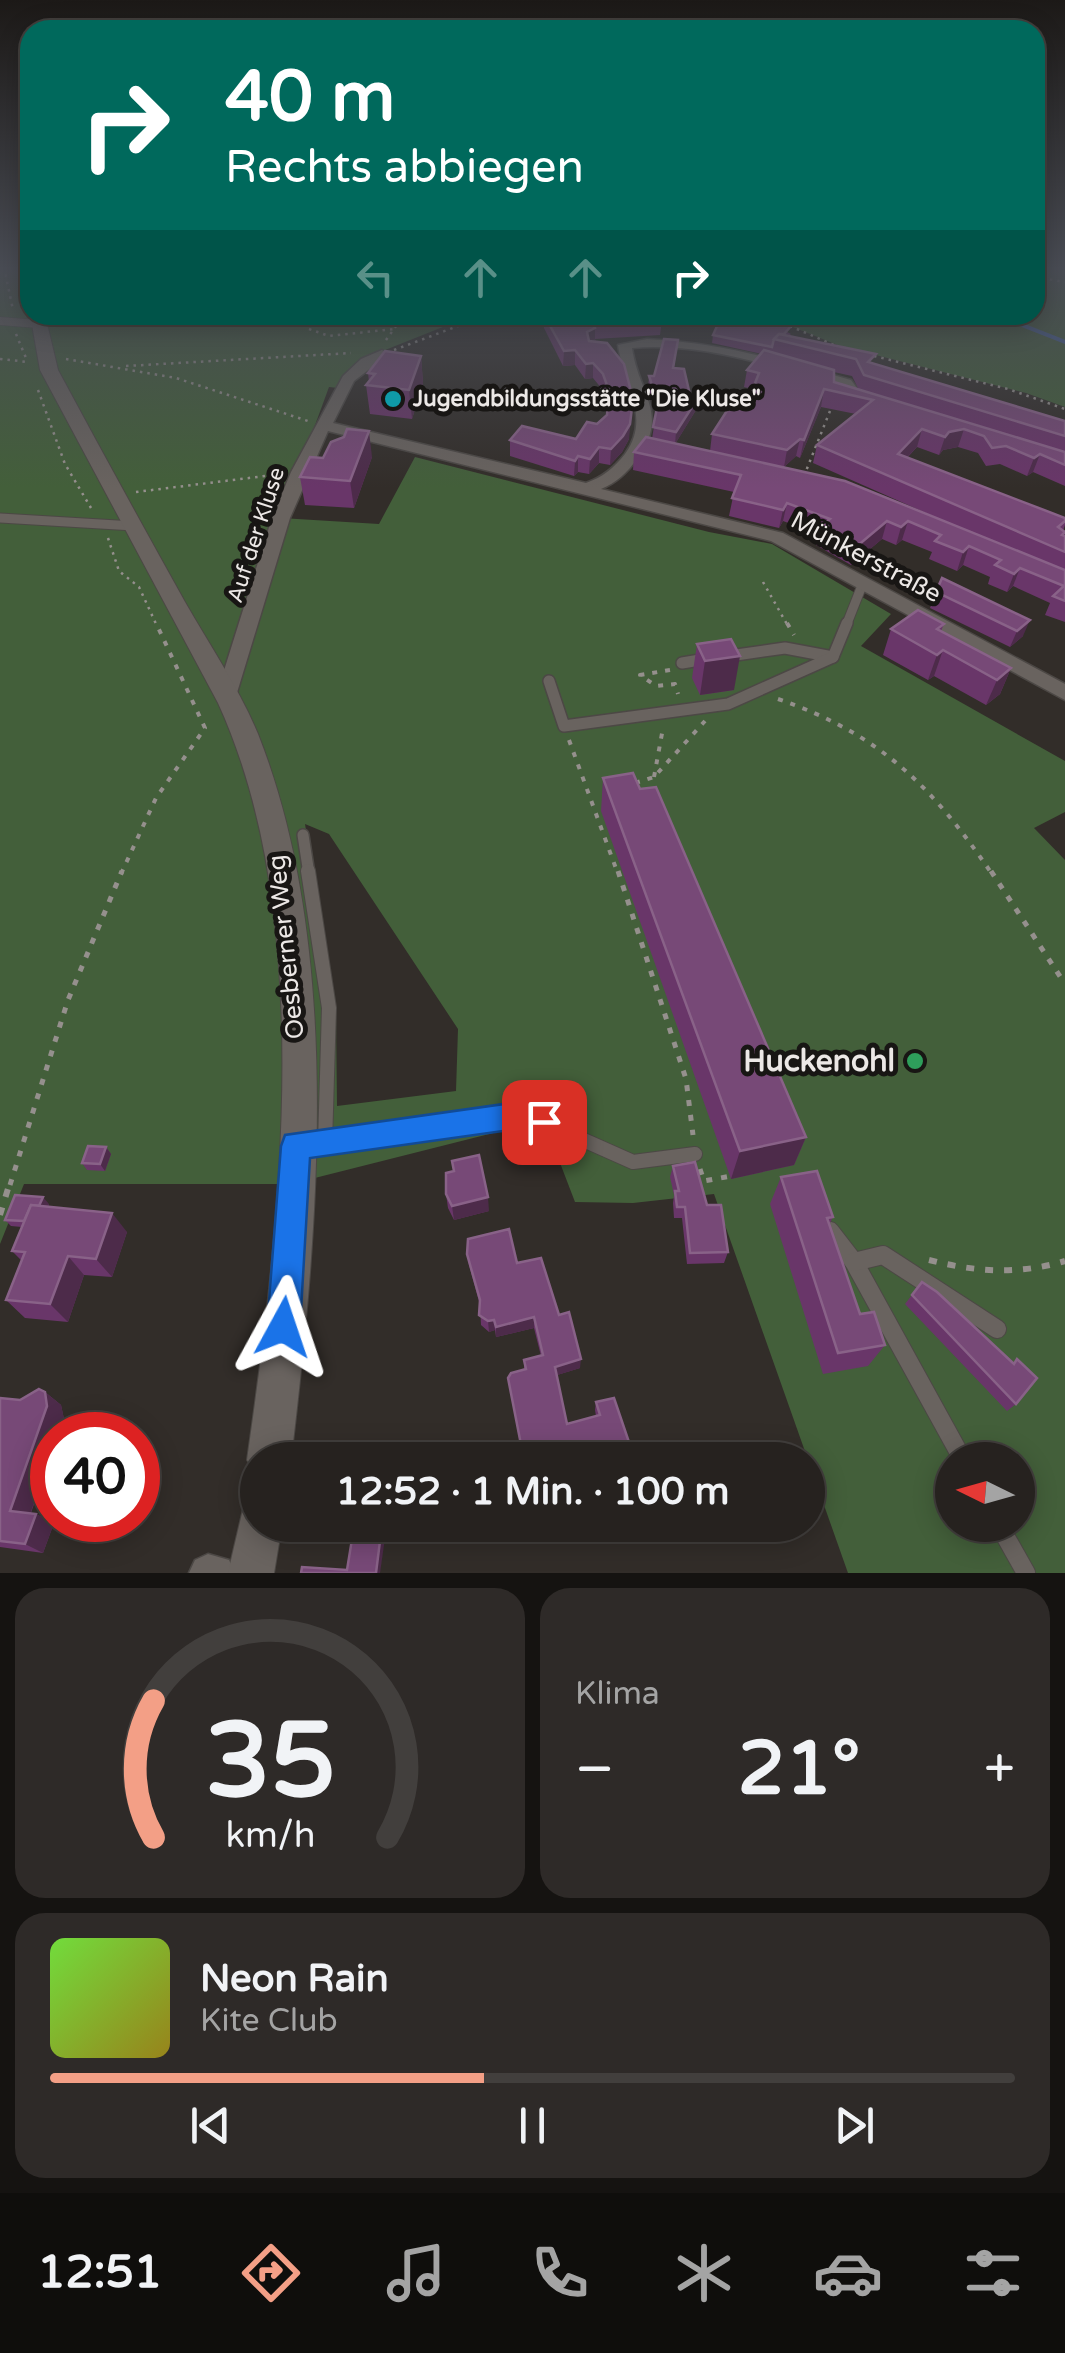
<!DOCTYPE html>
<html lang="de">
<meta charset="utf-8">
<style>
:root{--surface:#26221f;--page:#2e2a28;--text:#f1f3f6;--muted:#a4a4a4;--line:#423f3d;--accent:#f39f86}
body{margin:0;font-family:"Varela Round",sans-serif;background:var(--page);color:var(--text);height:100vh;display:flex;flex-direction:column;font-size:38px;white-space:nowrap}
*{box-sizing:border-box;margin:0}
p{font-size:32px;color:var(--muted)}
.icon{flex:none;width:55px;height:55px;fill:none;stroke:currentColor;stroke-width:2;stroke-linecap:round;stroke-linejoin:round}
.map{position:relative;height:1573px;overflow:hidden}
.sheet{display:flex;flex-direction:column;gap:15px;padding:15px;background:#151311;flex:1}
.sheet>*{flex:none}
.banner{position:absolute;left:20px;top:20px;width:1025px;height:305px;border-radius:30px;box-shadow:0 5px 25px #0003,0 0 0 2px var(--line);background:#00695c;color:#fff;overflow:hidden}
.needle{width:65px;rotate:275deg}
.tools{position:absolute;left:935px;top:1442px;display:grid;gap:20px}
.tools a{display:grid;place-items:center;width:100px;height:100px;border-radius:50%;background:var(--surface);box-shadow:0 5px 25px #0003,0 0 0 2px var(--line);font-size:50px}
.speed{position:absolute;left:30px;top:1412px;display:flex;gap:20px;font-size:50px;font-weight:700;text-align:center}
.speed>*{display:grid;place-content:center;width:130px;height:130px;border-radius:50%;background:var(--surface);box-shadow:0 5px 25px #0003,0 0 0 2px var(--line);line-height:1}
.speed .limit{border:15px solid #d22;background:#fff;color:#111}
.pin{position:absolute;display:grid;place-items:center;width:85px;height:85px;color:#fff;margin:-42px;border-radius:20px;box-shadow:0 5px 15px #0006}
.me{position:absolute;width:110px;margin:-55px;rotate:5deg;stroke-linejoin:round;filter:drop-shadow(0 0 8px #0008)}
.turn{display:flex;align-items:center;gap:35px;height:210px;padding:0 40px;font-size:45px}
.turn .icon{width:130px;height:130px;stroke-width:2.5}
.turn b{display:block;font-size:70px;line-height:85px}
.lanes{display:flex;align-items:center;height:95px;padding:0 40px;background:#0003;justify-content:center;gap:50px;direction:ltr}
.lanes .off{opacity:.35}
.big{font-size:75px;font-weight:800;line-height:1.1}
.sheet .card{flex:1;display:flex;flex-direction:column;justify-content:center;gap:15px;min-width:0;padding:0 35px;border-radius:30px;background:var(--page)}
.sheet .dial{align-items:center;gap:0}
.dial svg{height:260px;overflow:visible;fill:none;stroke:var(--line);stroke-width:7;stroke-linecap:round;text-anchor:middle}
.dial text{fill:var(--text);stroke:none}
.song{display:flex;align-items:center;gap:30px}
.cover{width:120px;height:120px;border-radius:15px;background:linear-gradient(135deg,hsl(100 70% 55%),hsl(50 70% 35%))}
.played{height:10px;border-radius:5px;background:linear-gradient(90deg,var(--accent) 45%,var(--line) 45%)}
.keys{display:flex;justify-content:space-around;direction:ltr}
.heat{display:flex;justify-content:space-between;align-items:center;font-size:55px;direction:ltr}
.sheet .tiles{flex:1;display:grid;gap:15px;grid-template-columns:1fr 1fr}
.card:last-child{grid-column:span 2}
.trip{position:absolute;left:240px;top:1442px;width:585px;height:100px;border-radius:50px;background:var(--surface);box-shadow:0 5px 25px #0003,0 0 0 2px var(--line);font-weight:800;line-height:100px;text-align:center}
.tab-bar{display:flex;height:160px;justify-content:space-around;align-items:center;background:#0f0e0c;color:var(--muted)}
.tab-bar .icon{width:70px;height:70px}
.tab-bar .on{color:var(--accent)}
.tab-bar b{font-size:45px;color:var(--text)}
.map>svg:first-child{display:block}
</style>
<div class="map">
<svg width="1065" height="1573" viewBox="0 0 1065 1573">
<rect width="100%" height="100%" fill="#322d29"/>
<g fill="#435f3a" fill-rule="evenodd">
<path d="M0,267H30V315H473L370,356L338,388L329,387L281,518L379,524L415,457L709,532L772,544L891,614L861,646L1065,761V812L1034,828L1065,860V1573H848L714,1194L633,1203L575,1202L552,1142L517,1127L291,1184H24L0,1244ZM305,824L329,834L458,1029L456,1091L337,1106L336,1014ZM952,1460H1018V1525H952Z"/>
<path d="M1035,267H1065V407L1026,393L840,346L763,315H1035Z"/>
</g>
<g fill="none" stroke-linecap="round" stroke-linejoin="round">
<path stroke="#425f9f" stroke-width="4" d="M997,315L1065,342"/>
<g stroke="#4c4845" stroke-width="9">
<path id="service-far4" d="M0,321L38,324"/>
</g>
<g stroke="#4c4845" stroke-width="11">
<g id="service-far3">
<path d="M0,518L134,526"/>
<path d="M846,626L863,583"/>
</g>
</g>
<g stroke="#4c4845" stroke-width="14">
<g id="service-far2">
<path d="M729,656L785,648L833,657"/>
<path d="M682,663L706,659"/>
<path d="M549,681L564,726L728,704L833,657L847,623"/>
<path d="M303,835L309,874"/>
</g>
</g>
<g stroke="#4c4845" stroke-width="16">
<g id="service-far1">
<path d="M308,871L329,1008L325,1144"/>
<path d="M302,1145L525,1114L633,1162L695,1154"/>
</g>
</g>
<g stroke="#4c4845" stroke-width="20">
<g id="service">
<path d="M830,1231L854,1262L963,1460"/>
<path d="M854,1262L883,1255L997,1329"/>
<path d="M999,1525L1026,1573"/>
</g>
</g>
<g stroke="#4c4845" stroke-width="3">
<g id="minor">
<path d="M647,339C717,342 784,361 851,380L857,388L852,399L847,400L840,396L841,386C775,367 702,342 632,348C639,395 670,414 637,459C627,473 616,483 601,489L783,533L1065,684V700L771,541L328,431L290,518L236,696L226,703L219,701L216,696L272,518L291,472L343,376L361,359L382,350L389,354L354,381L333,423L586,483C603,477 614,468 625,454C652,417 623,384 618,345Z"/>
<path d="M208,1554L229,1560L235,1573H189L195,1560Z"/>
</g>
</g>
<g stroke="#4c4845" stroke-width="2">
<g id="tertiary">
<path d="M22,267H30V280L25,278Z"/>
<path d="M30,313L45,315L58,370C100,448 142,525 185,602C210,646 239,688 258,734C344,952 318,1232 291,1460H258V1477L247,1460C280,1229 318,921 218,703L40,370Z"/>
<path d="M258,1503V1525H282L274,1573H228L243,1509Z"/>
</g>
</g>
<g stroke="#95908d" stroke-width="2.5" stroke-dasharray="2.5 5" stroke-linecap="butt">
<path d="M4,267L13,310"/>
<path d="M1043,267L1044,279"/>
<path d="M1035,277L1065,282"/>
<path d="M757,315L781,323"/>
<path d="M790,326L836,346"/>
<path d="M309,329L329,336L394,329"/>
<path d="M16,334L26,358"/>
<path d="M386,340L404,315"/>
<path d="M394,350L466,323L508,315"/>
<path d="M874,356L1008,389L1065,409"/>
<path d="M0,359L28,362"/>
<path d="M66,359L176,378L308,421"/>
<path d="M126,366L351,353"/>
<path d="M38,390L65,464L91,508"/>
<path d="M804,476L832,406"/>
<path d="M136,492L281,474"/>
<path d="M108,538L119,571L139,587L157,626"/>
<path d="M763,582L788,626"/>
</g>
<g stroke="#95908d" stroke-width="4" stroke-dasharray="5 8" stroke-linecap="butt">
<path d="M787,623L794,635"/>
<path d="M670,670L640,675L656,686L675,684L678,694"/>
<path d="M778,699C880,734 932,786 992,874"/>
<path d="M569,740L618,874"/>
<path d="M654,777L663,728"/>
<path d="M635,783L654,777L705,721"/>
<path d="M121,874L156,798L205,728L156,623"/>
</g>
<g stroke="#95908d" stroke-width="5" stroke-dasharray="6 9" stroke-linecap="butt">
<path d="M618,871L686,1079L693,1135"/>
<path d="M991,871L1065,984"/>
<path d="M700,1169L704,1181L731,1176"/>
<path d="M10,1185L68,1000L122,871"/>
</g>
<g stroke="#95908d" stroke-width="6" stroke-dasharray="8 11" stroke-linecap="butt">
<path d="M0,1215L10,1182"/>
<path d="M929,1260C976,1272 1018,1275 1065,1261"/>
</g>
<use href="#service-far4" stroke="#69635f" stroke-width="8"/>
<use href="#service-far3" stroke="#69635f" stroke-width="9"/>
<use href="#service-far2" stroke="#69635f" stroke-width="11"/>
<use href="#service-far1" stroke="#69635f" stroke-width="14"/>
<use href="#service" stroke="#69635f" stroke-width="18"/>
<use href="#minor" fill="#69635f" fill-rule="evenodd"/>
<use href="#tertiary" fill="#69635f" fill-rule="evenodd"/>
</g>
<g fill="#693669" fill-rule="evenodd">
<path d="M544,315L662,321L660,335L595,339L629,439L622,452L610,465L599,463L589,474L578,472L574,476L510,456V440L576,439L607,415L608,405L602,389L593,378L585,379L575,365L563,366L544,328Z"/>
<path d="M759,317L791,334L789,336L874,364L1065,421V486L1033,472L1027,476L1000,464L986,466L978,453L958,447L943,450L939,455L917,447L907,458L1065,518V525L1063,531L1065,536V622L1045,615L1050,603L1013,586L1007,592L988,584L990,577L963,565L957,571L929,559L932,552L902,540L896,545L882,539L851,565L816,545L818,534L783,521L779,528L729,516L734,492L633,470L634,452L652,439L656,413L648,388L649,376H654L678,340L674,368L690,395L698,398L696,410L675,444L960,528L813,463L817,445L856,414L821,407L800,458L796,456L784,467L710,451L712,434L746,406L752,389L744,387L747,370L762,354L712,343L713,335ZM834,372L852,376L859,390L834,382Z"/>
<path d="M421,356L423,383L412,419L370,414L366,385L369,382L368,373Z"/>
<path d="M372,457L354,508L305,505L300,477L323,458Z"/>
<path d="M942,578L1023,636L1010,647L930,608Z"/>
<path d="M944,624L941,631L1011,668L1000,694L986,705L934,676L928,680L883,655L891,629Z"/>
<path d="M697,644L734,690L700,695L692,678Z"/>
<path d="M603,778L806,1137L794,1165L731,1179L601,811Z"/>
<path d="M106,1147L111,1154L105,1171L87,1170L82,1163Z"/>
<path d="M673,1166L707,1205L728,1252L724,1263L687,1264L682,1218H674L673,1203L674,1195L670,1177Z"/>
<path d="M781,1177L833,1217L829,1225L860,1314L885,1345L868,1366L823,1374L770,1204Z"/>
<path d="M446,1194L489,1211L454,1220L448,1208Z"/>
<path d="M49,1204L48,1207L127,1232L112,1277L84,1275L68,1322L25,1318L6,1300L22,1261L12,1251L22,1227L11,1226L5,1220Z"/>
<path d="M467,1254L517,1263L559,1315L580,1368L557,1375L567,1424L596,1416L595,1410L596,1402L631,1460H608L607,1457L596,1460H523L508,1378L524,1369V1360L541,1356L534,1328L496,1337L495,1330L489,1332L481,1325L480,1305L469,1265Z"/>
<path d="M922,1282L1013,1363L1017,1359L1016,1404L1007,1411L905,1304Z"/>
<path d="M45,1392L61,1405L64,1419L58,1435H52V1451L31,1513L36,1514L54,1523L43,1553L0,1547V1398L20,1400Z"/>
</g>
<g fill="#4d2b4a">
<path d="M595,328V343L586,347L587,332Z"/>
<path d="M575,350V365L563,366L564,351Z"/>
<path d="M421,356L423,383L412,419L409,390Z"/>
<path d="M593,363V378L585,379L586,364Z"/>
<path d="M824,389L821,407L800,458L804,440Z"/>
<path d="M698,398L696,410L675,444L676,432Z"/>
<path d="M633,399L629,439L622,452L610,465L611,449Z"/>
<path d="M922,429L917,447L893,472L898,454Z"/>
<path d="M964,429L958,447L943,450L939,455L945,437L949,432Z"/>
<path d="M369,431L372,457L354,508L350,481Z"/>
<path d="M800,439L796,456L784,467L787,450Z"/>
<path d="M599,447V463L589,474L590,459Z"/>
<path d="M1040,454L1033,472L1027,476L1034,458Z"/>
<path d="M578,456V472L574,476L575,461Z"/>
<path d="M787,503L783,521L779,528L783,510Z"/>
<path d="M887,521L882,539L851,565L856,547Z"/>
<path d="M908,521L902,540L896,545L901,527Z"/>
<path d="M969,546L963,565L957,571L963,552Z"/>
<path d="M1020,568L1013,586L1007,592L1014,574Z"/>
<path d="M1030,620L1023,636L1010,647L1017,631Z"/>
<path d="M943,650L934,676L928,680L937,655Z"/>
<path d="M740,656L734,690L700,695L705,661Z"/>
<path d="M1011,668L1000,694L986,705L997,680Z"/>
<path d="M806,1137L794,1165L731,1179L740,1151Z"/>
<path d="M106,1147L111,1154L105,1171L100,1164Z"/>
<path d="M43,1197L49,1204L39,1229L33,1222Z"/>
<path d="M488,1197L489,1211L454,1220L452,1206Z"/>
<path d="M112,1213L127,1232L112,1277L96,1259Z"/>
<path d="M68,1256L84,1275L68,1322L50,1304Z"/>
<path d="M534,1317V1328L496,1337V1327Z"/>
<path d="M494,1320L495,1330L489,1332L488,1321Z"/>
<path d="M581,1359L580,1368L554,1376L555,1367Z"/>
<path d="M45,1392L61,1405L64,1419L58,1435H52V1451L28,1520L10,1511Z"/>
<path d="M609,1449L607,1457L596,1460H566Z"/>
<path d="M633,1454L631,1460H612Z"/>
<path d="M36,1514L54,1523L43,1553L25,1544Z"/>
<path d="M382,1525L386,1531L380,1573H376Z"/>
</g>
<g fill="#774977" stroke="#896288" stroke-width="2.5">
<path d="M544,315H661L662,321L593,325L595,328L587,332L589,341L607,343L624,364L633,399L630,424L623,436L611,449L599,447L590,459L578,456L575,461L510,440L522,426L576,439L587,422L597,424L607,415L609,391L603,374L593,363L586,364L575,350L564,351Z"/>
<path d="M722,315H758L756,317L792,325L784,334H779L774,339L772,347L713,335Z"/>
<path d="M779,334L876,354L868,362L1065,421V436L864,375L856,359L774,339Z"/>
<path d="M664,339L678,340L673,368L684,369L690,395L698,398L676,432L653,427L658,403L649,376H654Z"/>
<path d="M764,350L834,370V382L1065,452V465L1040,454L1034,458L1006,446L992,448L984,436L964,429L949,432L945,437L922,429L898,454L1065,518V521L1058,527L1065,532L1062,535L1065,536V552L817,445L873,400L824,389L804,440L800,439L787,450L712,434L732,403L746,406L759,373L747,370Z"/>
<path d="M385,351L421,356L409,390L366,385L375,374L368,373Z"/>
<path d="M347,429L369,431L350,481L300,477L310,457L323,458L331,442L344,437Z"/>
<path d="M646,437L845,481L1065,570V601L1053,596L1064,586L1020,568L1014,574L995,565L1001,560L969,546L963,552L935,541L941,535L908,521L901,527L887,521L856,547L820,527L830,519L787,503L783,510L732,498L741,475L634,452Z"/>
<path d="M942,578L1030,620L1017,631L936,592Z"/>
<path d="M918,610L944,624L937,629L1011,668L997,680L943,650L937,655L891,629Z"/>
<path d="M731,639L740,656L705,661L697,644Z"/>
<path d="M633,773L640,789L656,787L806,1137L740,1151L603,778Z"/>
<path d="M88,1146L106,1147L100,1164L82,1163Z"/>
<path d="M479,1155L488,1197L452,1206L446,1194V1173L454,1171L452,1161Z"/>
<path d="M695,1162L707,1205H721L728,1252L690,1253L685,1207H677L675,1191H679L673,1166Z"/>
<path d="M817,1171L833,1217L827,1218L860,1314L874,1312L885,1345L838,1353L781,1177Z"/>
<path d="M15,1195L43,1197L39,1206L31,1205L24,1221L5,1220Z"/>
<path d="M31,1205L112,1213L96,1259L68,1256L50,1304L6,1300L25,1252L12,1251Z"/>
<path d="M509,1229L517,1263L541,1258L559,1315L569,1312L581,1359L555,1367L567,1424L600,1415L596,1402L614,1398L633,1454L612,1460L609,1449L566,1460H524L508,1378L511,1373L526,1369L524,1360L543,1355L534,1317L496,1327L494,1320L488,1321L479,1315L480,1300L467,1254L468,1239Z"/>
<path d="M922,1282L937,1292L1014,1364L1017,1359L1037,1378L1016,1404L912,1295Z"/>
<path d="M39,1389L45,1392L47,1406L10,1511L36,1514L25,1544L0,1541V1398L20,1400Z"/>
<path d="M382,1525L376,1573H301L302,1567L347,1570L353,1533Z"/>
</g>
<linearGradient id="sky" x2="0" y2="1"><stop stop-color="#1c1917"/><stop offset="0.55" stop-color="#494c54"/><stop offset="1" stop-color="#494c54" stop-opacity="0"/></linearGradient>
<rect width="1065" height="488" fill="url(#sky)"/>
<path fill="#1a73e8" stroke="#114b97" stroke-width="2.5" d="M525,1101L555,1112L559,1122L555,1132L544,1136L524,1128L310,1158L300,1327L295,1339L283,1344L271,1339L267,1327L281,1146L285,1135Z"/>
<circle fill="#0f9aa8" stroke="#181614" stroke-width="4" cx="393" cy="399" r="10"/>
<circle fill="#2e9e5b" stroke="#181614" stroke-width="4" cx="915" cy="1061" r="10"/>
<g text-anchor="middle" dominant-baseline="central" stroke-width="10" stroke-linejoin="round" paint-order="stroke">
<g font-size="22" font-weight="bold" fill="#ece8e6" stroke="#181614" text-anchor="start">
<text x="413" y="399">Jugendbildungsstätte "Die Kluse"</text>
</g>
<g font-size="22" fill="#ece8e6" stroke="#181614">
<text transform="translate(256 535) rotate(-72)">Auf der Kluse</text>
</g>
<g font-size="25" fill="#ece8e6" stroke="#181614">
<text transform="translate(866 557) rotate(28)">Münkerstraße</text>
<text transform="translate(286 947) rotate(-96)">Oesberner Weg</text>
</g>
<g font-size="30" font-weight="bold" fill="#ece8e6" stroke="#181614" text-anchor="end">
<text x="895" y="1061">Huckenohl</text>
</g>
</g>
</svg>
<div class="tools">
<a><svg class="needle" viewBox="-14 -14 28 28"><path d="M0-13l5 13h-10z" fill="#e53935"/><path d="M0 13l5-13h-10z" fill="#a4a4a4"/></svg></a>
</div>
<div class="speed"><div class="limit">40</div></div>
<div class="pin" style="left:544px;top:1122px;background:#d93025"><svg class="icon" aria-label="arrive" viewBox="0 0 24 24"><path d="M6 21V4h12l-3 4 3 4H6"/></svg></div>
<svg class="me" style="left:283px;top:1327px" viewBox="-20 -20 40 40"><path d="M0-17L14 15 0 8-14 15z" fill="#1a73e8" stroke="#fff" stroke-width="4"/></svg>
<div class="trip">12:52 · 1 Min. · 100 m</div>
<div class="banner">
<div class="turn"><svg class="icon" aria-label="right" viewBox="0 0 24 24"><path d="M7 20v-9h11M14 6l5 5-5 5"/></svg><div><b>40 m</b>Rechts abbiegen</div></div>
<div class="lanes"><svg class="icon off" aria-label="left" viewBox="0 0 24 24"><path d="M17 20v-9H6M10 6l-5 5 5 5"/></svg><svg class="icon off" aria-label="ahead" viewBox="0 0 24 24"><path d="M12 20V5M6 11l6-6 6 6"/></svg><svg class="icon off" aria-label="ahead" viewBox="0 0 24 24"><path d="M12 20V5M6 11l6-6 6 6"/></svg><svg class="icon" aria-label="right" viewBox="0 0 24 24"><path d="M7 20v-9h11M14 6l5 5-5 5"/></svg></div>
</div>
</div>
<section class="sheet">
<div class="tiles">
<div class="card dial"><svg viewBox="0 0 100 80">
<path d="M14 69A42 42 0 1 1 86 69"/>
<path d="M14 69A42 42 0 0 1 14 27" stroke="#f39f86"/>
<text x="50" y="56" font-size="32" font-weight="700">35</text>
<text x="50" y="72" font-size="11">km/h</text>
</svg></div>
<div class="card"><p>Klima</p>
<div class="heat"><a>−</a><b class="big">21°</b><a>+</a></div>
</div>
<div class="card">
<div class="song"><i class="cover"></i><div><b>Neon Rain</b><p>Kite Club</p></div></div>
<div class="played"></div>
<div class="keys"><svg class="icon" aria-label="previous" viewBox="0 0 24 24"><path d="M18 5L8 12l10 7zM5 5v14"/></svg><svg class="icon" aria-label="pause" viewBox="0 0 24 24"><path d="M8 5v14M16 5v14"/></svg><svg class="icon" aria-label="next" viewBox="0 0 24 24"><path d="M6 5l10 7-10 7zM19 5v14"/></svg></div>
</div>
</div>
</section>
<nav class="tab-bar">
<b>12:51</b>
<svg class="icon on" aria-label="directions" viewBox="0 0 24 24"><path d="M12 3l9 9-9 9-9-9zM9 14v-3h6M13 9l2 2-2 2"/></svg>
<svg class="icon" aria-label="music" viewBox="0 0 24 24"><path d="M9 18V5l10-2v13"/><circle cx="6" cy="18" r="3"/><circle cx="16" cy="16" r="3"/></svg>
<svg class="icon" aria-label="phone" viewBox="0 0 24 24"><path d="M5 4h4l2 5-3 2q2 4 5 5l2-3 5 2v4C11 20 4 13 5 4z"/></svg>
<svg class="icon" aria-label="climate" viewBox="0 0 24 24"><path d="M12 3v18M4 7l16 10M4 17L20 7"/></svg>
<svg class="icon" aria-label="car" viewBox="0 0 24 24"><path d="M5 17H2v-5l4-1 3-4h7l3 4 3 1v5h-3M9 17h6M6 11h13"/><circle cx="7" cy="17" r="2"/><circle cx="17" cy="17" r="2"/></svg>
<svg class="icon" aria-label="filters" viewBox="0 0 24 24"><path d="M4 7h16M4 17h16"/><circle cx="9" cy="7" r="2"/><circle cx="15" cy="17" r="2"/></svg>
</nav>
